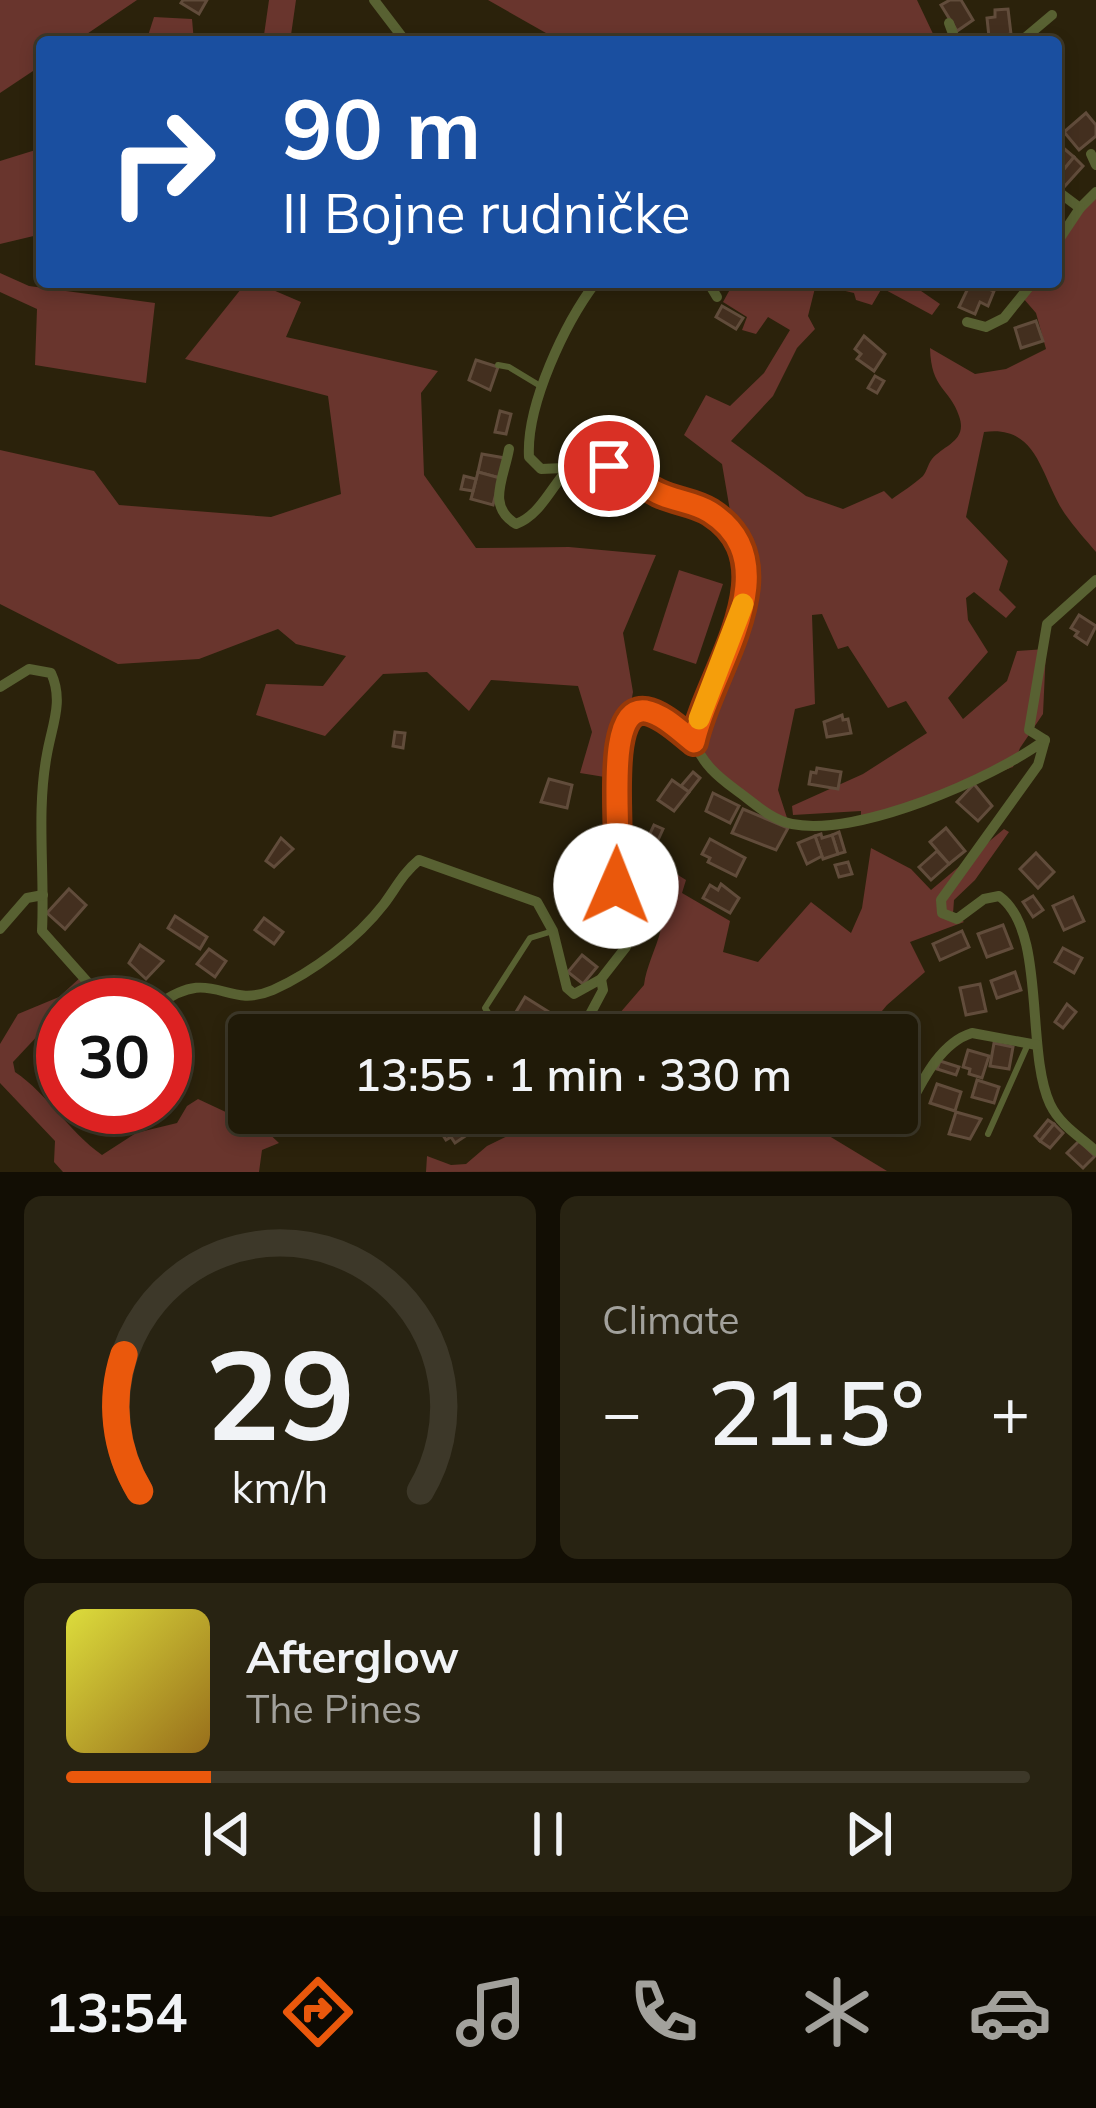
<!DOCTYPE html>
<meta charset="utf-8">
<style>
:root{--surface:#201a08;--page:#282312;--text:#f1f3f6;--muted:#a2a19c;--line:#3d3829;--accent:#ea580c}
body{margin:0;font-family:Mulish,sans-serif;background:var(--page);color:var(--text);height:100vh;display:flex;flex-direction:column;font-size:45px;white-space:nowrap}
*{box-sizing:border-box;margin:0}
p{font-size:39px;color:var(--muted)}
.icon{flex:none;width:66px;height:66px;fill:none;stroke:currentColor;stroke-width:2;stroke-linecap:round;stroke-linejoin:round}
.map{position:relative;height:1172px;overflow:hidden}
.drawer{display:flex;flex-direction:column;gap:24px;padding:24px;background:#120e04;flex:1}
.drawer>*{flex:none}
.banner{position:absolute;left:36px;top:36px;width:1026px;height:252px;border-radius:12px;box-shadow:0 6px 18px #0003,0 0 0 3px var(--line);background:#1a4fa0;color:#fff;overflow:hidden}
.speed{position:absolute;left:36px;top:978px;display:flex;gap:24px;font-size:60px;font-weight:700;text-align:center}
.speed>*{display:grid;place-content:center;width:156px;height:156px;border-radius:50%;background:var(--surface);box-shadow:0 6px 18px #0003,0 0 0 3px var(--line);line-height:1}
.speed .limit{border:18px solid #d22;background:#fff;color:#111}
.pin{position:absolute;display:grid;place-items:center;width:102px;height:102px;color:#fff;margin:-51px;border:6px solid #fff;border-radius:50%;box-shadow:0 3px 12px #0007}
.me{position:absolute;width:132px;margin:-66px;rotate:1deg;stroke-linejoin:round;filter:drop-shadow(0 0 9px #0008)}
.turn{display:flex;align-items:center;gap:42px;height:252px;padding:0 48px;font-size:54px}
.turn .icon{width:156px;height:156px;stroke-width:2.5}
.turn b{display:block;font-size:84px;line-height:102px}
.big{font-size:90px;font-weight:600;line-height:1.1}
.drawer .widget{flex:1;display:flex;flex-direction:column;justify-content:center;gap:18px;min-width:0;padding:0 42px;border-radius:18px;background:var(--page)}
.drawer .dial{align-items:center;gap:0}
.dial svg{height:312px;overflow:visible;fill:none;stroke:var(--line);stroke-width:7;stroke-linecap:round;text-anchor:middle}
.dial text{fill:var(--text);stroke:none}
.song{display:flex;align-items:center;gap:36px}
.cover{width:144px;height:144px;border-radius:18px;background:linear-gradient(135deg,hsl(60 70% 55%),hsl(40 70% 35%))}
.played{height:12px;border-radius:6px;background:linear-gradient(90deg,var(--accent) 15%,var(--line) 15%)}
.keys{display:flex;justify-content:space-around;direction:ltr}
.heat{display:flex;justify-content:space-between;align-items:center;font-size:66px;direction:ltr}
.drawer .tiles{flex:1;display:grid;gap:24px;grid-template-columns:1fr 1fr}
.widget:last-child{grid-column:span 2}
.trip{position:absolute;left:228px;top:1014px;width:690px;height:120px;border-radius:12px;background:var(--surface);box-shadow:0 6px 18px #0003,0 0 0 3px var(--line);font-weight:600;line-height:120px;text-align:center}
.tabs{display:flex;height:192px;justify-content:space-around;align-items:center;background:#0d0a03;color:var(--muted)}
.tabs .icon{width:84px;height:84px}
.tabs .on{color:var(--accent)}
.tabs b{font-size:54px;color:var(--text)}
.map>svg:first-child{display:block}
</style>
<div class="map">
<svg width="1096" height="1172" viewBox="0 0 1096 1172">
<rect width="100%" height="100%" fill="#2b220b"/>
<g fill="#69352d">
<path d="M0,0H137L75,42H42V65L0,93Z"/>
<path d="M269,0H296L290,42H263Z"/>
<path d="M488,0H917L935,38L956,42H772L745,34L722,42L553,37Z"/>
<path d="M154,17L192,19L194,42H146Z"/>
<path d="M42,148V234L0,244V161Z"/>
<path d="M1096,192V552C1086,540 1074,527 1065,514C1041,479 1039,424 984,432L966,517L1008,561L999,590L1016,607L1006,618L974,592L966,598L968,620L988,652L948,698L963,719L1007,681L1017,651L1046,649L1043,714L1020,748L1013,767L861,822V811L793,815L792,806L863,774L927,733L906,701L888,708L848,646L838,649L822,614L812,615L815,704L795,709L778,790L789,824L718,780L694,742L749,577L734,534L722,464L684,435L706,395L730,406L764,373L790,330L768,317L756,334L742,330L747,317L723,302L734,282H908L940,304L932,315L882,288L872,305L856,300L854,293L816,284L808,316L815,329L797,348L773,396L731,441L806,496L843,509L884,491L892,499C902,492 914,484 923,476C927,471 928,464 932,459C944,445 968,441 959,416C950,388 931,390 930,348L975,374L1006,369L1046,349L1036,313L1023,298L1033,282H1056V244Z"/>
<path d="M0,273L29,286L155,303L146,383L35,365L37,309L0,292Z"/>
<path d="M241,289L273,290L301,302L286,337L438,371L421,393L424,475L476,548L569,547L656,555L623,633L633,692L617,779L580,773L592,732L578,686L491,680L469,711L427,672L383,674L325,736L256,715L266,684L323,686L346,656L296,644L278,629L199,659L118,664L0,604V450L94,471L119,505L271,517L341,494L328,396L185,359Z"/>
<path d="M679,570L723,584L696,664L653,650Z"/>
<path d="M1004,829L1009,832L975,880L954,900L953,914L964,922L910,942L925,972L887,1005L862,1035H601L644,985C646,967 656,949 661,929C646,899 618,872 617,837L686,880L682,893L730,921L723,952L758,962L811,902L851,933L862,908L871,848L911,869L931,890Z"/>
<path d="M82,976L104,1002L63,1005V1016L43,1030L13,1062L15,1072C48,1094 68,1131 102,1155L136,1133L177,1123L187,1106L198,1099L230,1114H243L244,1110L279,1143L262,1150L259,1172H63L54,1162L55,1141L0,1083V1044L18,1014L59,997Z"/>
<path d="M595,1113H810L806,1122L887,1171L426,1172L427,1156L451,1165L466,1164L487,1146L526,1127L549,1130L557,1119L566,1135L594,1122Z"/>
</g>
<g fill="#432f1f" stroke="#614c3b" stroke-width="3">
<path d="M183,0H207L199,14L181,3Z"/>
<path d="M950,0H961L973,20L957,31L941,5Z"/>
<path d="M1008,9L1011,34L989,37L987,18L995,17V10Z"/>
<path d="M1086,113L1096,125V136L1079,150L1064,132Z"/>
<path d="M1061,146L1074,157L1056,179V152Z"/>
<path d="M1074,157L1083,166L1064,187L1056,179Z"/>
<path d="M971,282L994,291L988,306L980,302L975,314L959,307Z"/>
<path d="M722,306L743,318L736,329L716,317Z"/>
<path d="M1036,321L1043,341L1021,348L1015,328Z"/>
<path d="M864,336L885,354L874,371L857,359L861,354L855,349Z"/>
<path d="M476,360L498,367L490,390L469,380Z"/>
<path d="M875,376L884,381L877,393L868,388Z"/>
<path d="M500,411L511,414L506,434L495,432Z"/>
<path d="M632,444L651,452L642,470L623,461Z"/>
<path d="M482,454L505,458L500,478L478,472Z"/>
<path d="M478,472L500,478L493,505L471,499Z"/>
<path d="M464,476L476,479L473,491L461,489Z"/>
<path d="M1079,615L1096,626L1087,644L1075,636L1078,632L1071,628Z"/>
<path d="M842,715L843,720L848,719L851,733L827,737L824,722Z"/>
<path d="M395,732L405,733L403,748L393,746Z"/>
<path d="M817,768L841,772L838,789L809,784L811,772L816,773Z"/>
<path d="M693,772L700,778L689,792L681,786Z"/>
<path d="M549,779L572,785L567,808L541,802Z"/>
<path d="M672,780L689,792L674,811L658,800Z"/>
<path d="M974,784L992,806L978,821L957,802Z"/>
<path d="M713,793L739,806L730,823L706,811Z"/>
<path d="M743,809L788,828L776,850L732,833Z"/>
<path d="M654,825L663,829L654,849L645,844Z"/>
<path d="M946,828L965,851L949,864L930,842Z"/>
<path d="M839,832L845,852L838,854L832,835Z"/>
<path d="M821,834L822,838L832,835L838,854L823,859L815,836Z"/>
<path d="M815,836L822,856L807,864L798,843Z"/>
<path d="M281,838L293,849L274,867L266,861Z"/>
<path d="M710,839L745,858L736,876L708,862L710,858L702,854Z"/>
<path d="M937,851L949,864L931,880L919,867Z"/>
<path d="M1036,853L1054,872L1038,888L1020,869Z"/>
<path d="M584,862L599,867L594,884L579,880Z"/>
<path d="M848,862L852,874L839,877L835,865Z"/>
<path d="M721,884L739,898L730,913L703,898L710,885L718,890Z"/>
<path d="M69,889L86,905L65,929L47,913Z"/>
<path d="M1033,896L1043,910L1033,917L1023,902Z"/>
<path d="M1073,897L1084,921L1064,930L1053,906Z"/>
<path d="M175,916L207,937L200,949L168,928Z"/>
<path d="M264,918L283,932L274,944L255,930Z"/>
<path d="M1003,925L1012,948L987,957L978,934Z"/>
<path d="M962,931L969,947L940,960L933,944Z"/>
<path d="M140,945L163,961L146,979L129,963Z"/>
<path d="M1063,948L1082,958L1074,973L1055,962Z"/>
<path d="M209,949L226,961L215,977L197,964Z"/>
<path d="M582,955L597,967L583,984L568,972Z"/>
<path d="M1015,972L1021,990L997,998L991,981Z"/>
<path d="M980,984L986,1011L966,1015L960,988Z"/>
<path d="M525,997L552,1014L541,1031L513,1017Z"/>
<path d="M1067,1004L1076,1012L1063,1028L1055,1022Z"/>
<path d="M994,1043L1013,1047L1009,1069L990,1066Z"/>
<path d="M968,1050L989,1056L982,1078L969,1074L970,1069L963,1067Z"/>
<path d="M940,1061L959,1067L956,1075L937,1069Z"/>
<path d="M897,1072L917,1084L904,1105L897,1101Z"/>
<path d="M977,1080L999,1087L994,1103L972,1097Z"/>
<path d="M937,1084L961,1092L955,1111L930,1103Z"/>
<path d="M956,1112L981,1119L970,1139L949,1134Z"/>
<path d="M464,1113L476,1129L455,1143L451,1137L446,1140L439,1129Z"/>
<path d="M852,1113H881L871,1128Z"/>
<path d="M1048,1120L1054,1124L1040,1141L1035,1136Z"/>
<path d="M1054,1124L1063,1133L1050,1148L1040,1141Z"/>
<path d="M1079,1141L1095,1156L1083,1168L1067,1153Z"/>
</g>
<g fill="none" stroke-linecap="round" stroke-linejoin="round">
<g stroke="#586132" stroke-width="6">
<path d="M498,365L509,367L542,387"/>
<path d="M503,1035L485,1008L530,938L553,931"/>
<path d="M988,1134L1028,1044"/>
</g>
<g stroke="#586132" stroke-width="10">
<path d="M374,0L406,42"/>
<path d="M949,23L956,42"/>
<path d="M1020,42L1052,15"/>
<path d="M1091,154L1096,165"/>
<path d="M1056,190L1080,208L1096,192"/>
<path d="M1056,244L1080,208"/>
<path d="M596,282C565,323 526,405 529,457L541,469L609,466L655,492L707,509L734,534L747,567V590L694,742C703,764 717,776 736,790C753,802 771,820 792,824C858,837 992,779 1045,740L1038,765L941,900L942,913L957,919L984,899L999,896C1047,930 1025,1050 1050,1104C1060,1125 1079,1136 1096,1151"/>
<path d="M708,282L717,297"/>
<path d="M967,322L986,327L1004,318L1033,282"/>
<path d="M509,449C504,478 486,506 516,524C539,516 551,488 567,470"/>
<path d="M0,687L29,669L51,673C64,701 52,725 47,754C36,812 45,872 42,931L108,1005"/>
<path d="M1045,740L1029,730L1047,624L1096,580"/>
<path d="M0,929L27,898L43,895"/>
<path d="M158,1005C214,964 224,1011 273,990C313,972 357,939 384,904C396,888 403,873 419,860L537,902L553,931L567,988L574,994L601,979L626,947C625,921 616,899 612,873C611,864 617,856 617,846C619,822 609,716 637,711C656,707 680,731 694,742"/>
<path d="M579,1035L603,990L601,979"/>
<path d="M901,1122C918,1091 936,1044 972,1033L1037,1045"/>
</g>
</g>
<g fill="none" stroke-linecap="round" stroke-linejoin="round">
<g stroke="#983908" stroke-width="30">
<path id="route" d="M609,466C627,473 640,484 658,493C674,501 694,502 710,512C794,565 708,673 694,742C681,732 663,714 646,711C604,705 621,824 617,850C617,854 612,864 610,868L616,886"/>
</g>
<use href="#route" stroke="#ea580c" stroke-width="21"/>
<path stroke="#f59e0b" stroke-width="21" d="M699,719L743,604"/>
</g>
</svg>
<div class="speed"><div class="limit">30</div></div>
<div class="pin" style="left:609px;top:466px;background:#d93025"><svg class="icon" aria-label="arrive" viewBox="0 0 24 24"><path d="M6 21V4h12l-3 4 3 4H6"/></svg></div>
<svg class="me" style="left:616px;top:886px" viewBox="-20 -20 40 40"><circle r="19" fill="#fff"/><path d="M0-13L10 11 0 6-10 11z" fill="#ea580c"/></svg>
<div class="trip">13:55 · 1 min · 330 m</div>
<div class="banner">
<div class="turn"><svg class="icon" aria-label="right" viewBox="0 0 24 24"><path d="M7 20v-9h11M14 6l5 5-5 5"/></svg><div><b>90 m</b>II Bojne rudničke</div></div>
</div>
</div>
<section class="drawer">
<div class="tiles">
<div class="widget dial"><svg viewBox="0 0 100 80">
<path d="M14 69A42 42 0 1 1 86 69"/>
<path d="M14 69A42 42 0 0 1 10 34" stroke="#ea580c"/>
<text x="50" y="56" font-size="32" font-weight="700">29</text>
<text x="50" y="72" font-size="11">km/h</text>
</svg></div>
<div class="widget"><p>Climate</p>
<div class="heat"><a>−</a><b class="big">21.5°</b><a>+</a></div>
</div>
<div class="widget">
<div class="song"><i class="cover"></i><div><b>Afterglow</b><p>The Pines</p></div></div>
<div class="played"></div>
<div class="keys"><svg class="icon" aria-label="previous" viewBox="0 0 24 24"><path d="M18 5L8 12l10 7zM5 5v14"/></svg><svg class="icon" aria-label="pause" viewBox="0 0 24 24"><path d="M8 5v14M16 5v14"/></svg><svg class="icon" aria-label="next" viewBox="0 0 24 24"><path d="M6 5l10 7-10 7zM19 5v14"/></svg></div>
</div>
</div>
</section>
<nav class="tabs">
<b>13:54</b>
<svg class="icon on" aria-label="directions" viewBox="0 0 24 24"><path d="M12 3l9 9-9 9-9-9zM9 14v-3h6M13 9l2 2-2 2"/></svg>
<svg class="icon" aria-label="music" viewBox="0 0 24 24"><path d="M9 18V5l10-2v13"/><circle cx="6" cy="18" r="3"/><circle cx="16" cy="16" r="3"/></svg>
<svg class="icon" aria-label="phone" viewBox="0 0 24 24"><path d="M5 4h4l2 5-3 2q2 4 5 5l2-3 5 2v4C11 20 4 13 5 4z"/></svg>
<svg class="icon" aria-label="climate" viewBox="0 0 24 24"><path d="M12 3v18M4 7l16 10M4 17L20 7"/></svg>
<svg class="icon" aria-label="car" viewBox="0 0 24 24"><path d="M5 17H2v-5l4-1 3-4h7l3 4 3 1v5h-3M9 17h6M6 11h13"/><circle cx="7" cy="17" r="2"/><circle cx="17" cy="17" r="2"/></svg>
</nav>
